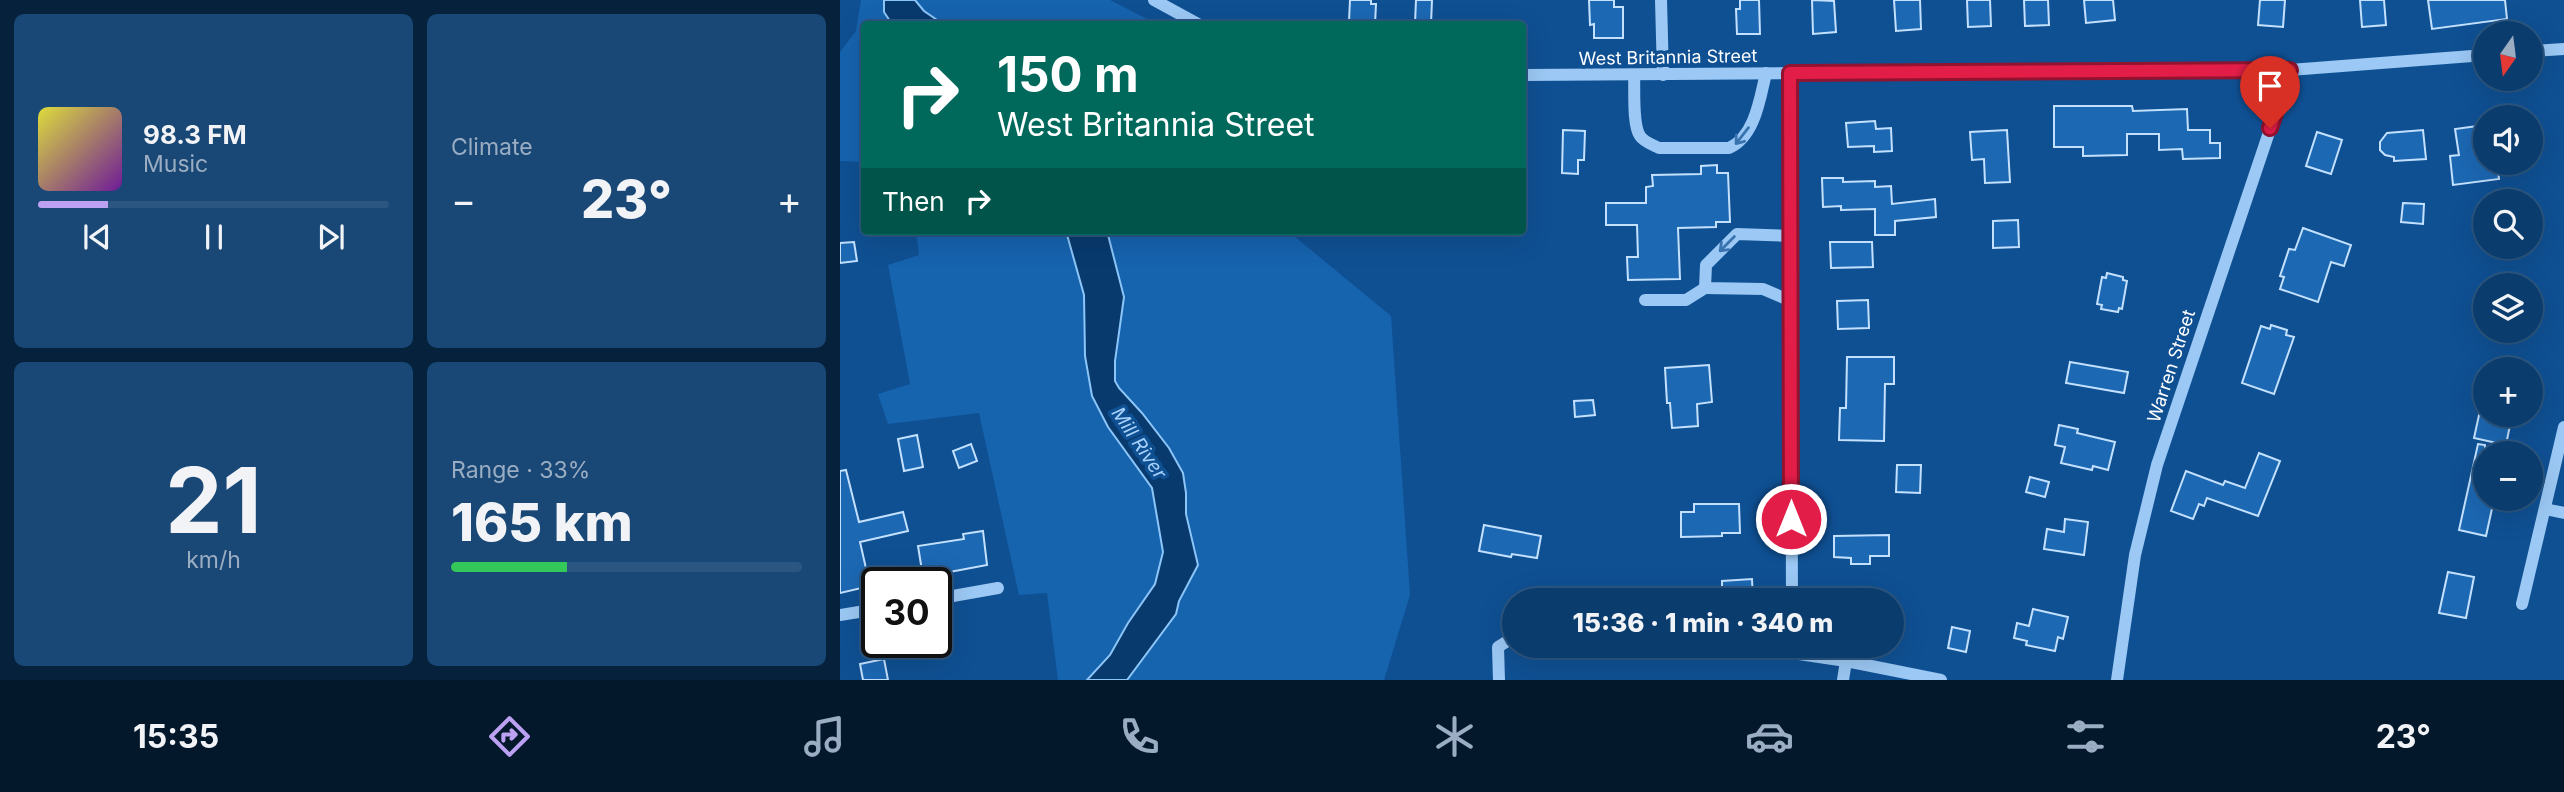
<!DOCTYPE html>
<meta charset="utf-8">
<style>
:root{--surface:#0b3c6e;--page:#194776;--text:#f1f3f6;--muted:#9aadc2;--line:#2b5681;--accent:#bca0f2}
body{margin:0;font-family:Inter,sans-serif;background:var(--page);color:var(--text);height:100vh;display:flex;flex-direction:column;font-size:26px;white-space:nowrap}
*{box-sizing:border-box;margin:0}
p{font-size:23px;color:var(--muted)}
.icon{flex:none;width:38px;height:38px;fill:none;stroke:currentColor;stroke-width:2;stroke-linecap:round;stroke-linejoin:round}
.map{position:relative;flex:1;overflow:hidden}
.panel{display:flex;flex-direction:column;gap:14px;padding:14px;background:#06213c;width:840px}
.panel>*{flex:none}
.guide{position:absolute;left:21px;top:21px;width:665px;height:214px;border-radius:7px;box-shadow:0 7px 28px #0002,0 0 0 2px var(--line);background:#00695c;color:#fff;overflow:hidden}
.needle{width:46px;rotate:194deg}
.fabs{position:absolute;left:1633px;top:21px;display:grid;gap:14px}
.fabs a{display:grid;place-items:center;width:70px;height:70px;border-radius:50%;background:var(--surface);box-shadow:0 7px 28px #0002,0 0 0 2px var(--line);font-size:35px}
.speed{position:absolute;left:21px;top:567px;display:flex;gap:14px;font-size:35px;font-weight:700;text-align:center}
.speed>*{display:grid;place-content:center;width:91px;height:91px;border-radius:50%;background:var(--surface);box-shadow:0 7px 28px #0002,0 0 0 2px var(--line);line-height:1}
.speed .limit{border:4px solid #111;border-radius:10px;background:#fff;color:#111}
.pin{position:absolute;display:grid;place-items:center;width:60px;height:60px;color:#fff;margin:-72px -30px;border-radius:50% 50% 50% 0;rotate:-45deg;box-shadow:0 0 7px #0007}
.pin .icon{rotate:45deg}
.me{position:absolute;width:77px;margin:-38px;rotate:0deg;stroke-linejoin:round;filter:drop-shadow(0 0 5px #0008)}
.turn{display:flex;align-items:center;gap:24px;height:147px;padding:0 21px;font-size:32px}
.turn .icon{width:91px;height:91px;stroke-width:2.5}
.turn b{display:block;font-size:49px;line-height:60px}
.then{display:flex;align-items:center;height:66px;padding:0 21px;background:#0003;gap:14px;font-size:26px}
.big{font-size:52px;font-weight:800;line-height:1.1}
.panel .tile{flex:1;display:flex;flex-direction:column;justify-content:center;gap:10px;min-width:0;padding:0 24px;border-radius:10px;background:var(--page)}
.panel .dial{align-items:center;gap:0}
.dial b{font-size:91px;line-height:1}
.song{display:flex;align-items:center;gap:21px}
.cover{width:84px;height:84px;border-radius:10px;background:linear-gradient(135deg,hsl(60 70% 55%),hsl(280 70% 35%))}
.played{height:7px;border-radius:4px;background:linear-gradient(90deg,var(--accent) 20%,var(--line) 20%)}
.keys{display:flex;justify-content:space-around;direction:ltr}
.heat{display:flex;justify-content:space-between;align-items:center;font-size:38px;direction:ltr}
.charge{height:10px;border-radius:5px;background:linear-gradient(90deg,#34c759 33%,var(--line) 0)}
.panel .tiles{flex:1;display:grid;gap:14px;grid-template-columns:repeat(2,1fr)}
.trip{position:absolute;left:662px;top:588px;width:402px;height:70px;border-radius:35px;background:var(--surface);box-shadow:0 7px 28px #0002,0 0 0 2px var(--line);font-weight:800;line-height:70px;text-align:center}
.tab-bar{display:flex;height:112px;justify-content:space-around;align-items:center;background:#04182c;color:var(--muted)}
.tab-bar .icon{width:49px;height:49px}
.tab-bar .current{color:var(--accent)}
.tab-bar b{font-size:32px;color:var(--text)}
main{display:flex;flex:1;min-height:0}
.map>svg:first-child{display:block}
</style>
<main>
<section class="panel">
<div class="tiles">
<div class="tile">
<div class="song"><i class="cover"></i><div><b>98.3 FM</b><p>Music</p></div></div>
<div class="played"></div>
<div class="keys"><svg class="icon" aria-label="previous" viewBox="0 0 24 24"><path d="M18 5L8 12l10 7zM5 5v14"/></svg><svg class="icon" aria-label="pause" viewBox="0 0 24 24"><path d="M8 5v14M16 5v14"/></svg><svg class="icon" aria-label="next" viewBox="0 0 24 24"><path d="M6 5l10 7-10 7zM19 5v14"/></svg></div>
</div>
<div class="tile"><p>Climate</p>
<div class="heat"><a>−</a><b class="big">23°</b><a>+</a></div>
</div>
<div class="tile dial"><b>21</b><p>km/h</p></div>
<div class="tile"><p>Range · 33%</p><b class="big">165 km</b><div class="charge"></div></div>
</div>
</section>
<div class="map">
<svg width="1724" height="680" viewBox="0 0 1724 680">
<rect width="100%" height="100%" fill="#0f5093"/>
<g fill="#1663ae">
<path d="M21,0H270L317,24H24V162L0,161V52L16,31Z"/>
<path d="M76,231H448L551,316L570,595L544,680H218L207,593L179,595L139,413L48,424L38,394L70,384L48,265L79,255Z"/>
</g>
<g fill="#083a6e" stroke="#8cc5f8" stroke-width="2">
<path d="M44,0H75L84,11L103,24H52L44,12Z"/>
<path d="M226,231H267L284,297L275,361V381L279,388L302,413L329,448L343,473L346,493V514L358,565L339,601L336,614L287,680H247L270,655L288,623L315,584L323,552L312,488L268,427L252,396L245,356L244,295Z"/>
</g>
<g fill="#1c68b3" stroke="#c3e1fe" stroke-width="2">
<path d="M510,0H531V4H536L535,24H513L514,21H509Z"/>
<path d="M576,0H592L591,24H575Z"/>
<path d="M749,0H774V7H783V38H754V24L750,25Z"/>
<path d="M900,0H919L920,34H897L896,9H900Z"/>
<path d="M972,0L994,1L996,32L973,34Z"/>
<path d="M1054,0H1080L1081,29L1056,31Z"/>
<path d="M1127,0H1150L1151,26L1128,27Z"/>
<path d="M1184,0H1208L1209,25L1185,26Z"/>
<path d="M1244,0H1273L1275,20L1246,23Z"/>
<path d="M1420,0H1445L1443,27L1418,25Z"/>
<path d="M1520,0H1544L1546,25L1522,27Z"/>
<path d="M1588,0H1665L1667,19L1592,29Z"/>
<path d="M1214,106H1292L1293,111L1347,109L1348,130H1370V143H1380V158L1343,159L1342,149L1319,150V134H1287V155L1243,156V147H1214Z"/>
<path d="M1035,121L1036,129L1051,128L1052,151L1034,152V146L1008,147L1006,123Z"/>
<path d="M1645,125V163H1657L1659,179L1613,185L1610,156L1619,155L1615,129Z"/>
<path d="M723,130L745,131L744,160H738V174L722,173Z"/>
<path d="M1167,130L1170,182L1145,183L1144,159L1132,160L1130,132Z"/>
<path d="M1583,130L1586,159L1554,161V157L1545,155L1540,150V142L1547,133Z"/>
<path d="M1477,132L1502,140L1491,174L1466,166Z"/>
<path d="M877,165V173H888L890,222H876V227L838,228L840,279L788,280L787,257H798L797,225H766V203H806V187L813,186L812,175L861,174V166Z"/>
<path d="M982,178H1003V182L1035,181V187L1051,186L1052,204L1095,199L1096,217L1055,221V235H1035V209L1001,210V206L983,207Z"/>
<path d="M1563,203L1584,204L1583,224L1561,222Z"/>
<path d="M1178,220L1179,247L1153,248V221Z"/>
<path d="M1463,228L1511,245L1504,266L1491,262L1478,302L1440,289L1444,277L1440,276L1449,249L1455,250Z"/>
<path d="M14,242L17,261L0,263V243Z"/>
<path d="M990,242H1032L1033,267L991,268Z"/>
<path d="M1267,273L1283,277V280L1287,281L1282,309L1279,308L1278,312L1261,309L1262,305L1257,304L1262,277L1266,278Z"/>
<path d="M1028,300L1029,328L998,329L997,301Z"/>
<path d="M1431,325L1447,330L1446,335L1454,337L1434,394L1402,383L1421,326L1430,329Z"/>
<path d="M1007,357H1054V384H1045L1044,441L999,440L1000,408H1006Z"/>
<path d="M1230,362L1288,372L1284,393L1226,383Z"/>
<path d="M869,365L872,402L857,404L858,426L832,428L830,403H827L825,368Z"/>
<path d="M753,400L755,415L735,417L734,401Z"/>
<path d="M1639,415H1672L1666,445L1634,438Z"/>
<path d="M1219,425L1238,429L1237,433L1275,442L1268,470L1253,466L1252,470L1221,463L1225,447L1215,445Z"/>
<path d="M77,435L83,467L64,471L58,439Z"/>
<path d="M131,444L137,461L119,468L113,451Z"/>
<path d="M1638,444L1645,445V499H1649V503L1653,504L1646,536L1619,530Z"/>
<path d="M1419,453L1440,461L1418,516L1367,498L1364,506L1359,504L1353,519L1331,511L1346,471L1383,485L1385,481L1405,488Z"/>
<path d="M1057,465H1081L1080,493L1056,492Z"/>
<path d="M6,470L19,522L63,512L68,531L20,542L30,586L0,593V471Z"/>
<path d="M1190,477L1209,482L1205,497L1186,492Z"/>
<path d="M854,504H899L900,533H882V536L841,537V512H854Z"/>
<path d="M1225,519L1248,522L1244,555L1204,549L1207,529L1224,532Z"/>
<path d="M644,525L701,536L697,558L672,554L671,557L639,551Z"/>
<path d="M143,531L147,565L83,577L78,546L124,539L123,534Z"/>
<path d="M1049,535V556H1030V564H1011V558L994,557V536Z"/>
<path d="M1608,572L1634,577L1626,618L1599,613Z"/>
<path d="M912,579L913,600H882V581Z"/>
<path d="M1193,609L1228,617L1223,639L1218,637L1215,651L1186,645L1187,641L1174,638L1177,623L1189,626Z"/>
<path d="M1112,627L1130,631L1126,652L1108,648Z"/>
<path d="M44,659L48,680H23L20,664Z"/>
</g>
<g fill="none" stroke-linecap="round" stroke-linejoin="round">
<g stroke="#9bc8f4" stroke-width="12">
<path d="M314,0L358,24"/>
<path d="M821,0L823,75"/>
<path d="M1690,51L1724,49"/>
<path d="M950,73L952,600"/>
<path d="M682,75L1450,70L1645,55"/>
<path d="M794,75C795,89 792,124 800,136C804,142 813,145 819,148H889C915,137 920,98 926,73"/>
<path d="M951,236L897,234L866,265L865,288L923,289L951,301"/>
<path d="M805,300H846L865,288"/>
<path d="M1705,509L1724,513"/>
<path d="M96,599L158,588"/>
<path d="M1682,604L1724,427"/>
<path d="M0,615L37,609"/>
<path d="M905,646L1006,661L1101,680"/>
<path d="M659,680L658,647L674,637"/>
<path d="M1003,680L1006,661"/>
<path d="M1277,680L1295,555L1317,465L1450,70"/>
</g>
</g>
<defs><path id="oneway-shaft" d="M-6 0H5M1.5-3L5.5 0L1.5 3" fill="none" stroke-width="1.6" stroke-linecap="round" stroke-linejoin="round" transform="scale(1.75)"/></defs>
<g stroke="#3974b0">
<use href="#oneway-shaft" transform="translate(902 136) rotate(128)"/>
<use href="#oneway-shaft" transform="translate(887 244) rotate(135)"/>
</g>
<g fill="none" stroke-linecap="round" stroke-linejoin="round">
<g stroke="#92132f" stroke-width="18">
<path id="route" d="M951,519L950,73L1450,70L1430,128"/>
</g>
<use href="#route" stroke="#e11d48" stroke-width="12"/>
</g>
<g text-anchor="middle" dominant-baseline="central" stroke-width="7" stroke-linejoin="round" paint-order="stroke">
<g font-size="18" fill="#fff" stroke="#0f5093">
<text transform="translate(828 57) rotate(-1)">West Britannia Street</text>
<text transform="translate(1331 366) rotate(-72)">Warren Street</text>
</g>
<g font-size="19" font-style="italic" fill="#a7d2fb" stroke="#0f5093">
<text transform="translate(299 443) rotate(56)">Mill River</text>
</g>
</g>
</svg>
<div class="fabs">
<a><svg class="needle" viewBox="-14 -14 28 28"><path d="M0-13l5 13h-10z" fill="#e53935"/><path d="M0 13l5-13h-10z" fill="#9aadc2"/></svg></a>
<a><svg class="icon" aria-label="sound" viewBox="0 0 24 24"><path d="M4 9h4l5-4v14l-5-4H4zM17 9q2 3 0 6"/></svg></a>
<a><svg class="icon" aria-label="search" viewBox="0 0 24 24"><circle cx="10" cy="10" r="6"/><path d="M15 15l6 6"/></svg></a>
<a><svg class="icon" aria-label="layers" viewBox="0 0 24 24"><path d="M12 4l9 5-9 5-9-5zM3 14l9 5 9-5"/></svg></a>
<a>+</a>
<a>−</a>
</div>
<div class="speed"><div class="limit">30</div></div>
<div class="pin" style="left:1430px;top:128px;background:#d93025"><svg class="icon" aria-label="arrive" viewBox="0 0 24 24"><path d="M6 21V4h12l-3 4 3 4H6"/></svg></div>
<svg class="me" style="left:951px;top:519px" viewBox="-20 -20 40 40"><circle r="17" fill="#e11d48" stroke="#fff" stroke-width="3"/><path d="M0-11L8 9 0 5-8 9z" fill="#fff"/></svg>
<div class="trip">15:36 · 1 min · 340 m</div>
<div class="guide">
<div class="turn"><svg class="icon" aria-label="right" viewBox="0 0 24 24"><path d="M7 20v-9h11M14 6l5 5-5 5"/></svg><div><b>150 m</b>West Britannia Street</div></div>
<div class="then">Then<svg class="icon" aria-label="right" viewBox="0 0 24 24"><path d="M7 20v-9h11M14 6l5 5-5 5"/></svg></div>
</div>
</div>
</main>
<nav class="tab-bar">
<b>15:35</b>
<svg class="icon current" aria-label="directions" viewBox="0 0 24 24"><path d="M12 3l9 9-9 9-9-9zM9 14v-3h6M13 9l2 2-2 2"/></svg>
<svg class="icon" aria-label="music" viewBox="0 0 24 24"><path d="M9 18V5l10-2v13"/><circle cx="6" cy="18" r="3"/><circle cx="16" cy="16" r="3"/></svg>
<svg class="icon" aria-label="phone" viewBox="0 0 24 24"><path d="M5 4h4l2 5-3 2q2 4 5 5l2-3 5 2v4C11 20 4 13 5 4z"/></svg>
<svg class="icon" aria-label="climate" viewBox="0 0 24 24"><path d="M12 3v18M4 7l16 10M4 17L20 7"/></svg>
<svg class="icon" aria-label="car" viewBox="0 0 24 24"><path d="M5 17H2v-5l4-1 3-4h7l3 4 3 1v5h-3M9 17h6M6 11h13"/><circle cx="7" cy="17" r="2"/><circle cx="17" cy="17" r="2"/></svg>
<svg class="icon" aria-label="filters" viewBox="0 0 24 24"><path d="M4 7h16M4 17h16"/><circle cx="9" cy="7" r="2"/><circle cx="15" cy="17" r="2"/></svg>
<b>23°</b>
</nav>
